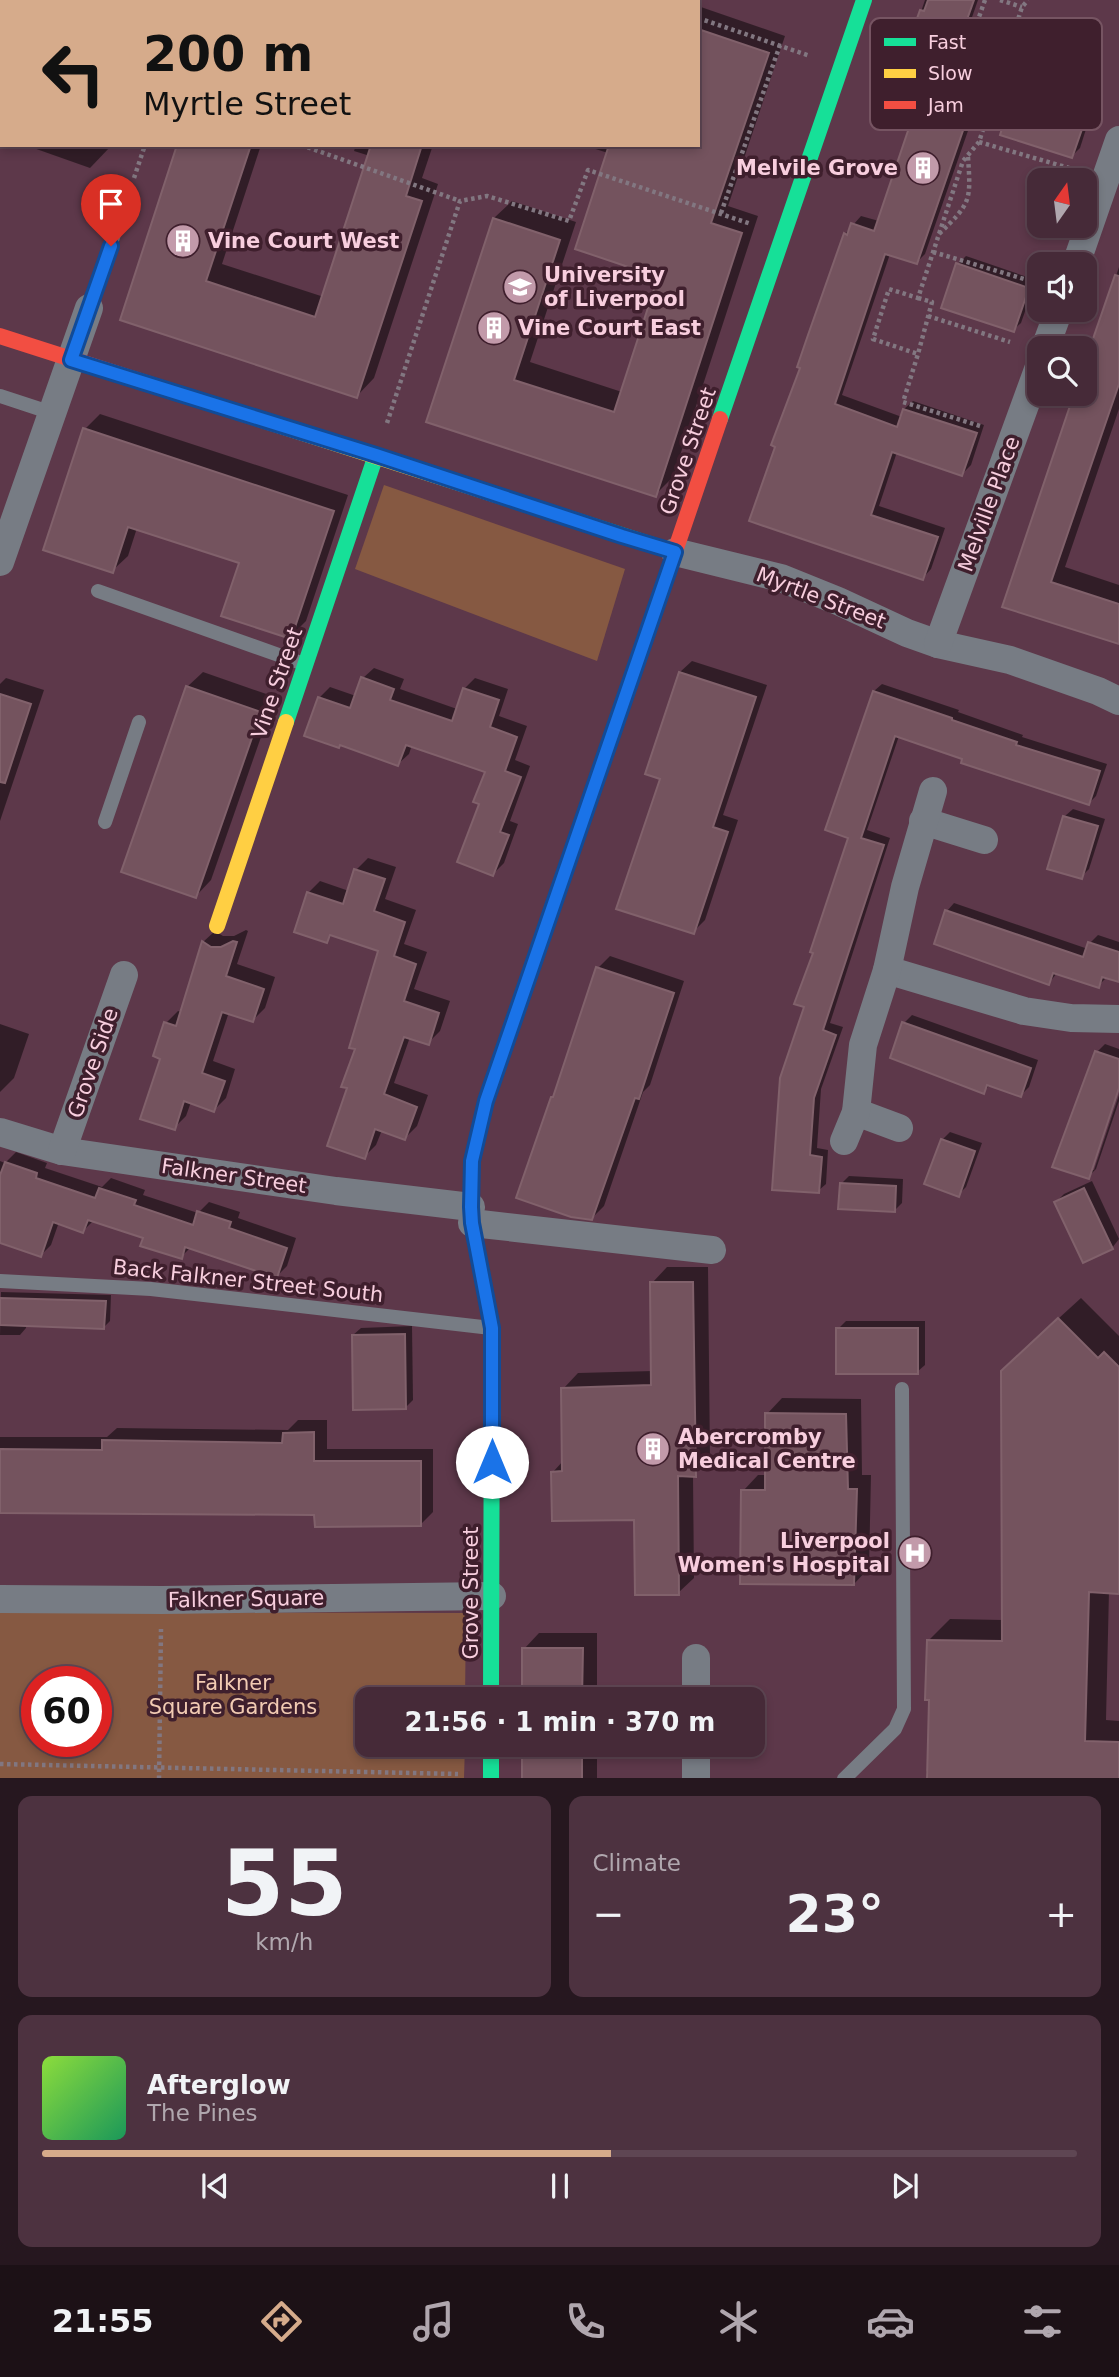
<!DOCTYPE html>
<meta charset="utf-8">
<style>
:root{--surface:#462a38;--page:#4d3240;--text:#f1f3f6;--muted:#b0a7ae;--line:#5e4653;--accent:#d6ab8b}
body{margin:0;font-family:"DejaVu Sans",sans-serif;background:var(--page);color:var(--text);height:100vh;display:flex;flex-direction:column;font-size:26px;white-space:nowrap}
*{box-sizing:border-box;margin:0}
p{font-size:23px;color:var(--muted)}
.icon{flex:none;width:38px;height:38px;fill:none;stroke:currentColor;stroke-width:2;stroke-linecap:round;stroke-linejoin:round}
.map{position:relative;height:1778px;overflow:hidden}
.details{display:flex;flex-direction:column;gap:18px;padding:18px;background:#26171f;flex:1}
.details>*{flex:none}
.guide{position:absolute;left:0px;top:0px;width:700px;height:147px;box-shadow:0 4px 10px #0003,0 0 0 2px var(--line);background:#d6ab8b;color:#111;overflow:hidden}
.needle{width:46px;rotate:14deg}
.controls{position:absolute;left:1027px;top:168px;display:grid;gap:14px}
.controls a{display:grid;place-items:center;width:70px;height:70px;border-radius:14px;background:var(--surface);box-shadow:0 4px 10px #0003,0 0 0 2px var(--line);font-size:35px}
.speed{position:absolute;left:21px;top:1666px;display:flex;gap:14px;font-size:35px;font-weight:700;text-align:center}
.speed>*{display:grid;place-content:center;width:91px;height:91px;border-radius:50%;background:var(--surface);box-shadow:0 4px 10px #0003,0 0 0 2px var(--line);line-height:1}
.speed .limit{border:10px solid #d22;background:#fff;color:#111}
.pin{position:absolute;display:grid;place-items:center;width:60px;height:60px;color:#fff;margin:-72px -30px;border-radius:50% 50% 50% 0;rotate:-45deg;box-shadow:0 0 7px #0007}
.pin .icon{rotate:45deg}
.me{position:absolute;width:77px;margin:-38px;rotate:0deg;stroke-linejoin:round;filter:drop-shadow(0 0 5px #0008)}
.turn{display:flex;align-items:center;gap:24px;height:147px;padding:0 28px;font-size:32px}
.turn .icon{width:91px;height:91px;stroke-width:2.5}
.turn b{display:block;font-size:49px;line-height:60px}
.big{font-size:52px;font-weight:700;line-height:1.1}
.details .widget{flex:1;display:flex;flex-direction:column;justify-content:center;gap:10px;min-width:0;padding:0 24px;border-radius:14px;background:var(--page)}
.details .dial{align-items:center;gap:0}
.dial b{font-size:91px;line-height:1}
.song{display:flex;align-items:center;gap:21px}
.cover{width:84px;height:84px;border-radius:10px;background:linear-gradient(135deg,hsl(90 70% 55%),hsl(150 70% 35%))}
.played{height:7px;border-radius:4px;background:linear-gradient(90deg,var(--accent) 55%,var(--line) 55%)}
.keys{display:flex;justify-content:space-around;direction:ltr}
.heat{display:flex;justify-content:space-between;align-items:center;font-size:38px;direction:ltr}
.details .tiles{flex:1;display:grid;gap:18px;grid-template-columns:1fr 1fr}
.widget:last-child{grid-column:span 2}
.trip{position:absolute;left:355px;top:1687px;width:410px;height:70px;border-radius:14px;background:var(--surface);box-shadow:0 4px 10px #0003,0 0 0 2px var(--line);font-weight:700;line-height:70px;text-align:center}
.tabs{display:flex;height:112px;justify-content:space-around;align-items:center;background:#1c1116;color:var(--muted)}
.tabs .icon{width:49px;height:49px}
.tabs .on{color:var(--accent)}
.tabs b{font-size:32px;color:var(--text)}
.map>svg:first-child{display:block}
</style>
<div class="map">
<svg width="1119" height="1779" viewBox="0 0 1119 1779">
<rect width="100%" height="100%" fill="#5d384a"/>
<g fill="#865942" fill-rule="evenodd">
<path d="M384,485L625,569L597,661L355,569Z"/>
<path d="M0,1612L466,1613L465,1699H368V1745H465L464,1778L0,1779ZM37,1682H96V1741H37Z"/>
</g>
<g fill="#0007">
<path d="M16,0H120L125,2H15Z"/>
<path d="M304,0H680L685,2H309Z"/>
<path d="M925,0H978L946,92L977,105L925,254L917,262L890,254L842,395L902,417L904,409L913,401L984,425L971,465L962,474L897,452L879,506L945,528L931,569L923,578L751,520L845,234L861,216L879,221L917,112L894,91Z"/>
<path d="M698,6L785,36L728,206L758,216L673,477L655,495L428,421L494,218L512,201L576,222L530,362L622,392L660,276L608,153L583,145H698Z"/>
<path d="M2,41V137H0Z"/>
<path d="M1025,79L1095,101L1080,148L1072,156L1017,87Z"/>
<path d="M25,145H112L90,168Z"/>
<path d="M179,145H261L222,264L324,297L370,156L354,151L356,145H433L422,178L438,184L374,378L357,396L122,319Z"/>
<path d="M966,256L1036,280L1021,323L1013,330L958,264Z"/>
<path d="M1119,267V409L1065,567L1119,585V642L1004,606L1076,394H1085V368Z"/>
<path d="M100,414L348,495L306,621L290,637L241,562L137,528L128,556L112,571L85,429Z"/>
<path d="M692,661L767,685L723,815L738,820L705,920L693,932L662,778L680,672Z"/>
<path d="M374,668L404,679L400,689L457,709L464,689L475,678L508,689L499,716L527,726L515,760L530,766L510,821L518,824L504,863L493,874L481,803L487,771L412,745L409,754L398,764L319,698L330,687L356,696L363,678Z"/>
<path d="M203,672L275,697L211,880L196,896L187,687Z"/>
<path d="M6,678L44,690L0,821V684Z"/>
<path d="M882,684L959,710L958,712L1023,735L1022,737L1107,764L1096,796L1089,803L899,736L867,830L890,838L830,1023L843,1027L821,1089L817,1148L828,1150L826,1184L818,1191L774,1188L815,952L851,837L874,691Z"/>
<path d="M1073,809L1105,819L1089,869L1081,877L1049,868L1065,816Z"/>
<path d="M368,858L396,867L385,899L416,910L404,944L427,952L414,989L450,1001L440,1031L428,1043L410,1037L394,1083L428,1095L417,1126L405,1138L382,1130L376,1145L364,1157L349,1087L380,950L333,934L327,941L308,893L320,881L349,891L356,870Z"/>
<path d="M954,903L1088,949L1090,943L1098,935L1119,942V980L1106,978L1098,986L1057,973L1049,983L947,911Z"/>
<path d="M246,930L248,931L237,964L275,977L265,1008L253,1020L229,1012L213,1061L235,1069L226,1098L214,1110L191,1102L186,1116L174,1128L162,1058L155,1055L166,1023L178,1011L182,1012L203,942L215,931L223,936H234Z"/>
<path d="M610,956L684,981L650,1085L643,1092L604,1206L592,1218L556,1094L598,968Z"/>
<path d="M912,1015L1038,1060L1029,1087L1021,1095L991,1084L983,1092L904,1023Z"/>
<path d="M0,1024L29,1034L14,1078L0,1092Z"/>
<path d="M1105,1044L1119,1049V1084L1090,1170H1094L1119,1095V1101L1096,1169L1088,1177L1097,1052Z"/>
<path d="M950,1132L982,1143L966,1187L958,1195L942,1140Z"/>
<path d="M16,1152L47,1163L45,1168L102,1187L111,1178L145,1190L143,1195L198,1213L209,1202L240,1212L238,1218L296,1238L287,1266L277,1276L191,1247L181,1257L145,1237L94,1220L83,1231L59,1222L51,1245L41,1255L0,1215V1161L5,1163Z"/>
<path d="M849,1176L903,1179L902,1203L894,1211L841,1184Z"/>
<path d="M1092,1181L1119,1239L1112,1248L1056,1202L1064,1194Z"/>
<path d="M667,1267H708L710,1459L693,1475L694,1578L678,1593L636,1518L553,1472L563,1461V1389L578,1373L653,1371L652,1283Z"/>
<path d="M1,1292L111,1295L110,1321L104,1327L26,1324V1328L20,1335H0Z"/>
<path d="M1081,1298L1119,1336V1592L1109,1591L1106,1720L1119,1721V1779H926V1772L929,1768L931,1699L929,1640L950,1619L1003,1620L1025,1349Z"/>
<path d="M846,1321H925V1365L917,1372L838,1329Z"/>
<path d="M412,1326L413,1400L405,1408L353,1335L361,1328Z"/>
<path d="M782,1398L861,1399L862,1475H871L869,1568L854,1584L743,1491L758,1475H766L767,1414Z"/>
<path d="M298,1420H327V1449H433V1512L420,1525L316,1514L0,1511V1437H107L117,1428L288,1430Z"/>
<path d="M539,1633H597V1699H523L524,1649Z"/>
<rect x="523" y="1745" width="74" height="34"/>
</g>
<g fill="#74535e" stroke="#81616b" stroke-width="2">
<path d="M928,0H974L938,101L969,113L917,264L885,254L835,404L897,427L903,409L977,433L962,476L892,452L871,515L938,537L923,580L749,521L775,447L771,445L800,368L797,367L808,335L844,233L847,235L851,223L874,231L914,113L891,105L895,93L891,92L920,10L924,11Z"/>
<path d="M698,29L769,53L711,223L742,233L656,497L426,422L493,218L560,240L514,380L614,412L658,277L575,249L609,145H698Z"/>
<path d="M1015,86L1089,109L1072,158L1000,135Z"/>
<path d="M177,145H251L206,281L315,317L371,145H422L406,196L422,201L357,398L120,320Z"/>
<path d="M956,263L1029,288L1014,332L941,308Z"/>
<path d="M1115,275L1119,276V384L1051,582L1119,604V644L1002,607L1074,394H1085V362Z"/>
<path d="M83,428L334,511L291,639L221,616L239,563L128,527L113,573L43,550Z"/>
<path d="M679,672L756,697L713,827L728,832L694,934L616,909L660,779L645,774Z"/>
<path d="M361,677L394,689L390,700L452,721L463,688L499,700L490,727L517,737L505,771L521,777L500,832L509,835L493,876L457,862L479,804L473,802L485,772L406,745L398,766L340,745L339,748L304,736L318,697L350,708Z"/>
<path d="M186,686L261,712L196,898L121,872Z"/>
<path d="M873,691L952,718V720L1017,742L1016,745L1100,771L1089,805L961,763L962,759L895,736L861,838L884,845L823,1030L836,1035L814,1098L810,1155L822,1157L819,1193L772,1190L780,1078L804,1007L794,1004L813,953L810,952L848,838L825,830Z"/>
<path d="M0,694L31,704L5,783L0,782Z"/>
<path d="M1063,816L1098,826L1082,879L1047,869Z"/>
<path d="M354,869L385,879L374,911L405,922L394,956L416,964L404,1001L439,1013L429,1045L404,1037L384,1094L417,1107L405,1140L375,1129L365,1159L327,1146L347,1088L341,1087L355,1049L349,1048L378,951L330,935L327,943L294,932L307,892L343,904Z"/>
<path d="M945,910L1083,957L1088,942L1119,952V982L1102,977L1099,988L1053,973L1049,985L934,944Z"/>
<path d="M202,941L211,947H221L233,941L237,942L226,976L264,989L253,1022L222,1012L202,1073L225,1081L214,1112L184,1101L175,1130L140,1119L160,1059L153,1056L164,1022L176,1026Z"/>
<path d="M596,967L674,993L639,1099L635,1098L592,1220L571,1217L516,1198L551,1097H553Z"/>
<path d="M902,1022L1031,1068L1021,1097L987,1085L984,1094L890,1058Z"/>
<path d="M1095,1051L1119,1059V1088L1089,1179L1052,1167Z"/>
<path d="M941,1139L975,1151L959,1197L924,1184Z"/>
<path d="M5,1162L37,1173L36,1178L95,1198L99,1188L136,1200L134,1205L193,1225L197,1211L231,1222L229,1228L287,1248L277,1278L185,1247L182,1259L140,1246L143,1238L88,1220L83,1233L53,1222L41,1257L0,1243V1175Z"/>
<path d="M840,1183L896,1186L895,1212L838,1209Z"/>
<path d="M1084,1188L1113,1249L1083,1263L1054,1202Z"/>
<path d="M650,1282H693L696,1477L678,1476L679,1595H635L634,1520L552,1521L551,1472L562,1471L561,1388L651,1385Z"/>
<path d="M0,1298L106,1301L104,1329L0,1325Z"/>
<path d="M1058,1318L1098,1358L1104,1352L1119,1367V1594L1089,1592L1085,1741L1119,1742V1779H927L929,1700H925L927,1640L1002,1641L1001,1371Z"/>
<rect x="836" y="1328" width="82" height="46"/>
<path d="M405,1334L406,1409L353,1410L352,1335Z"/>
<path d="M765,1413L846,1414L848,1489H857L854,1585L740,1584L741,1490H765Z"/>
<path d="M314,1432V1461H421V1526L315,1527L314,1515L0,1513V1449L102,1450V1440L282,1443L283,1433Z"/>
<path d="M522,1648H583L582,1699H522Z"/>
<rect x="522" y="1745" width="60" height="34"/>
</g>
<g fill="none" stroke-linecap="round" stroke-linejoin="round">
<g stroke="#827781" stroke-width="4.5" stroke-dasharray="3.5 3.5" stroke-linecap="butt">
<path d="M135,0L140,2"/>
<path d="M644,0L649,2"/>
<path d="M985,0L949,102L988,113"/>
<path d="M1000,0L1022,7"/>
<path d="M67,2V0"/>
<path d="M194,2L195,0"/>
<path d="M659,2V0"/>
<path d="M698,18L810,56"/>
<path d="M999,77L1091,102"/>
<path d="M979,142L1069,168"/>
<path d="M301,145L460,201"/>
<path d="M134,178L145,145"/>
<path d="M721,213L780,45"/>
<path d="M939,234C971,203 971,201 968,157"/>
<path d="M933,252L1031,281"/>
<path d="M918,298L932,302L918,354"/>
<path d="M928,316L1010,342"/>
<path d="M387,423L460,201L487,196L569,221L588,170L751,224"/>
<path d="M980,426L903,402L918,354L873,339L889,289L918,298L963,161L979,142L1022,7L1028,0"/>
<path d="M0,1764L458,1774"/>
<path d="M159,1779L161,1629"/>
</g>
<g stroke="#777c84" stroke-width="14">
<path d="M89,308L127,196"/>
<path d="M0,396L52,413"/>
<path d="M98,591L304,664"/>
<path d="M105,822L139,722"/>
<path d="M0,1281L151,1289L491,1328"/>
<path d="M844,1779L895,1729L904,1709L902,1389"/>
</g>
<g stroke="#777c84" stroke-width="28">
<path d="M1076,264L1119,140"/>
<path d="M1045,348L1059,310"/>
<path d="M675,552L781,578L838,601L907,633L938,644L1010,660L1098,691L1119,701"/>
<path d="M0,562L89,308"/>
<path d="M938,644L1040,364"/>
<path d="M923,821L984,840"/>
<path d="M887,970L1024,1011L1071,1018L1119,1019"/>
<path d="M856,1112L899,1128"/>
<path d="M0,1132L62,1151L336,1191L471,1207"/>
<path d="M844,1141L856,1112L863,1045L887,970L905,887L933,791"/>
<path d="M62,1151L124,975"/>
<path d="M472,1223L712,1250"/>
<path d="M0,1599L162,1600L492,1596"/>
<path d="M696,1699V1658"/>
<path d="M696,1779V1745"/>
</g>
<g stroke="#16e098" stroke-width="16">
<path d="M720,419L864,0"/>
<path d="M515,501L675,552"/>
<path d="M286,722L376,455"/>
<path d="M491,1699L492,1328L472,1223V1161L486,1101L549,917"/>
<path d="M491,1745V1779"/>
</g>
<g stroke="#ffcf43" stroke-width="16">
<path d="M268,422L515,501"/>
<path d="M549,917L637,663"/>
<path d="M217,926L286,722"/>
</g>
<g stroke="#f24e42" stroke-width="16">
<path d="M0,336L268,422"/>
<path d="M637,663L720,419"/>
</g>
</g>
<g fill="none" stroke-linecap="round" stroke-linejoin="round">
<g stroke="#114b97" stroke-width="18">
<path id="route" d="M111,246L71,360L376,455L622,536L675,552L486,1101L472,1161L471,1207L472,1223L492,1328V1462"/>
</g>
<use href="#route" stroke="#1a73e8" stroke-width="12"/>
</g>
<defs>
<g id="building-disc" transform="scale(1.75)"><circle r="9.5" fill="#c29aaa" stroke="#3f1f2d"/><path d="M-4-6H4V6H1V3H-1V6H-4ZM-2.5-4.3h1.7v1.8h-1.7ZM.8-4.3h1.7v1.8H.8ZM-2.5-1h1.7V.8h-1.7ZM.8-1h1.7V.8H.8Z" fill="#fff"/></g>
<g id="university-disc" transform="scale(1.75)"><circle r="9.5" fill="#c29aaa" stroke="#3f1f2d"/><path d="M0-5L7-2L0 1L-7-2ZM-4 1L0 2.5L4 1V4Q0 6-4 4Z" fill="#fff"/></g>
<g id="hospital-disc" transform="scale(1.75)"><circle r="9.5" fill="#c29aaa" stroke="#3f1f2d"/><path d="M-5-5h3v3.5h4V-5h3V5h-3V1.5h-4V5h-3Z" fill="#fff"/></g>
</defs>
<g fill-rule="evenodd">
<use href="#building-disc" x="923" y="168"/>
<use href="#building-disc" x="183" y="241"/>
<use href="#university-disc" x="520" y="287"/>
<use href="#building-disc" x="494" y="328"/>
<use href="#building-disc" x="653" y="1449"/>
<use href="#hospital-disc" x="915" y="1553"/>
</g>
<g text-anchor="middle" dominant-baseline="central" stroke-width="7" stroke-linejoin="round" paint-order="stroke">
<g font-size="21" font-weight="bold" fill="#f8cede" stroke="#3f1f2d" text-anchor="start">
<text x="898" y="168" text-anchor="end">Melvile Grove</text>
<text x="208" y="241">Vine Court West</text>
<text x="544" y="275">University<tspan x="544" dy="24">of Liverpool</tspan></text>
<text x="518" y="328">Vine Court East</text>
<text x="678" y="1437">Abercromby<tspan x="678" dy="24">Medical Centre</tspan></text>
<text x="890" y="1541" text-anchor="end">Liverpool<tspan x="890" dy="24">Women's Hospital</tspan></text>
</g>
<g font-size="21" fill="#f8cede" stroke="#3f1f2d">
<text transform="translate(688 451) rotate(-71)">Grove Street</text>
<text transform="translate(989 504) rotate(-70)">Melville Place</text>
<text transform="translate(821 598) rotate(21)">Myrtle Street</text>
<text transform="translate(277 683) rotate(-71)">Vine Street</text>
<text transform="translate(93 1063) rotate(-71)">Grove Side</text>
<text transform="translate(234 1176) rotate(8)">Falkner Street</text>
<text transform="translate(248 1281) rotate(6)">Back Falkner Street South</text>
<text transform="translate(471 1593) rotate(-90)">Grove Street</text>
<text transform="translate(246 1599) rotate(-1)">Falkner Square</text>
</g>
<g font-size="21" fill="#f2cbb3" stroke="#3f1f2d">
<text x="233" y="1683">Falkner<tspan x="233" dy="24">Square Gardens</tspan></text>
</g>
</g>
<rect x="870" y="18" width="232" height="112" rx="10" fill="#3f1f2d" stroke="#765462" stroke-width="2"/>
<rect x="884" y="38" width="32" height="8" fill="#16e098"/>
<rect x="884" y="69" width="32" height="9" fill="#ffcf43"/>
<rect x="884" y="101" width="32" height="8" fill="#f24e42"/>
<g font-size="19" fill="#f8cede">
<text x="928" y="49">Fast</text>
<text x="928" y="80">Slow</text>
<text x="928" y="112">Jam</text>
</g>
</svg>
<div class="controls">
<a><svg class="needle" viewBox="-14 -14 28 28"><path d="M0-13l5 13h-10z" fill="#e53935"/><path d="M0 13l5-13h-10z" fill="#b0a7ae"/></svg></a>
<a><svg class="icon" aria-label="sound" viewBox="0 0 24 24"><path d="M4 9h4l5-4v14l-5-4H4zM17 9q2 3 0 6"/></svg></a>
<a><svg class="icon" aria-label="search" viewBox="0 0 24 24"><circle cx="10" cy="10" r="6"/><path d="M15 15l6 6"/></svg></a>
</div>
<div class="speed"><div class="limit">60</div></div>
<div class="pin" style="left:111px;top:246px;background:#d93025"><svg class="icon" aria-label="arrive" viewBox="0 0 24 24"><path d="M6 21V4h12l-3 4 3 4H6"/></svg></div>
<svg class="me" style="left:492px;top:1462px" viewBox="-20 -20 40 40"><circle r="19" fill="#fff"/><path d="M0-13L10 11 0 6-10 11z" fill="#1a73e8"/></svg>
<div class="trip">21:56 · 1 min · 370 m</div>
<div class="guide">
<div class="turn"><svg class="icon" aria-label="left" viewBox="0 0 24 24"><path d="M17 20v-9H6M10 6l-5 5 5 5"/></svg><div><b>200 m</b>Myrtle Street</div></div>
</div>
</div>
<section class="details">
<div class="tiles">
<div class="widget dial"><b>55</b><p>km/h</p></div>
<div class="widget"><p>Climate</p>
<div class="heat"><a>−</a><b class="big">23°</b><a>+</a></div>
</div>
<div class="widget">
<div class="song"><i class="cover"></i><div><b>Afterglow</b><p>The Pines</p></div></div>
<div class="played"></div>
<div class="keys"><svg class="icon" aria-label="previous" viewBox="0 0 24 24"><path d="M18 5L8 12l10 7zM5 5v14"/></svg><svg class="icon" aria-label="pause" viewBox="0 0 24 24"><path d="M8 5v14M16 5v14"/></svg><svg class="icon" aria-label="next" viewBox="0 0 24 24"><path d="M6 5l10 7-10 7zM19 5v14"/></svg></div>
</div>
</div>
</section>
<nav class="tabs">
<b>21:55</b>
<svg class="icon on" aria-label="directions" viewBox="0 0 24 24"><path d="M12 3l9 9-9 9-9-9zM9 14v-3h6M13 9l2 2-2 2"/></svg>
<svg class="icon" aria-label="music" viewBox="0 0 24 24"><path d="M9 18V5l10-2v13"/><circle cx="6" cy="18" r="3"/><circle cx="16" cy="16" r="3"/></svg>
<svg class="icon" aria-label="phone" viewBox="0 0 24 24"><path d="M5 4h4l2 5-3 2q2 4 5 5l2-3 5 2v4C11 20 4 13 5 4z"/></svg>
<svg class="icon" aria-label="climate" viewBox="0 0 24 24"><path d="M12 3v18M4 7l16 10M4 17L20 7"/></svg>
<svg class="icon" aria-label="car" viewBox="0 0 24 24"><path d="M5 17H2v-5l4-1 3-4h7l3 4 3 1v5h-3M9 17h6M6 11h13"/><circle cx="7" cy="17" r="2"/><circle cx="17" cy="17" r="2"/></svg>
<svg class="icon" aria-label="filters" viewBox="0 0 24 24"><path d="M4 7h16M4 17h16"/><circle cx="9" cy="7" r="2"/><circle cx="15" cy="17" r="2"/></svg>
</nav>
